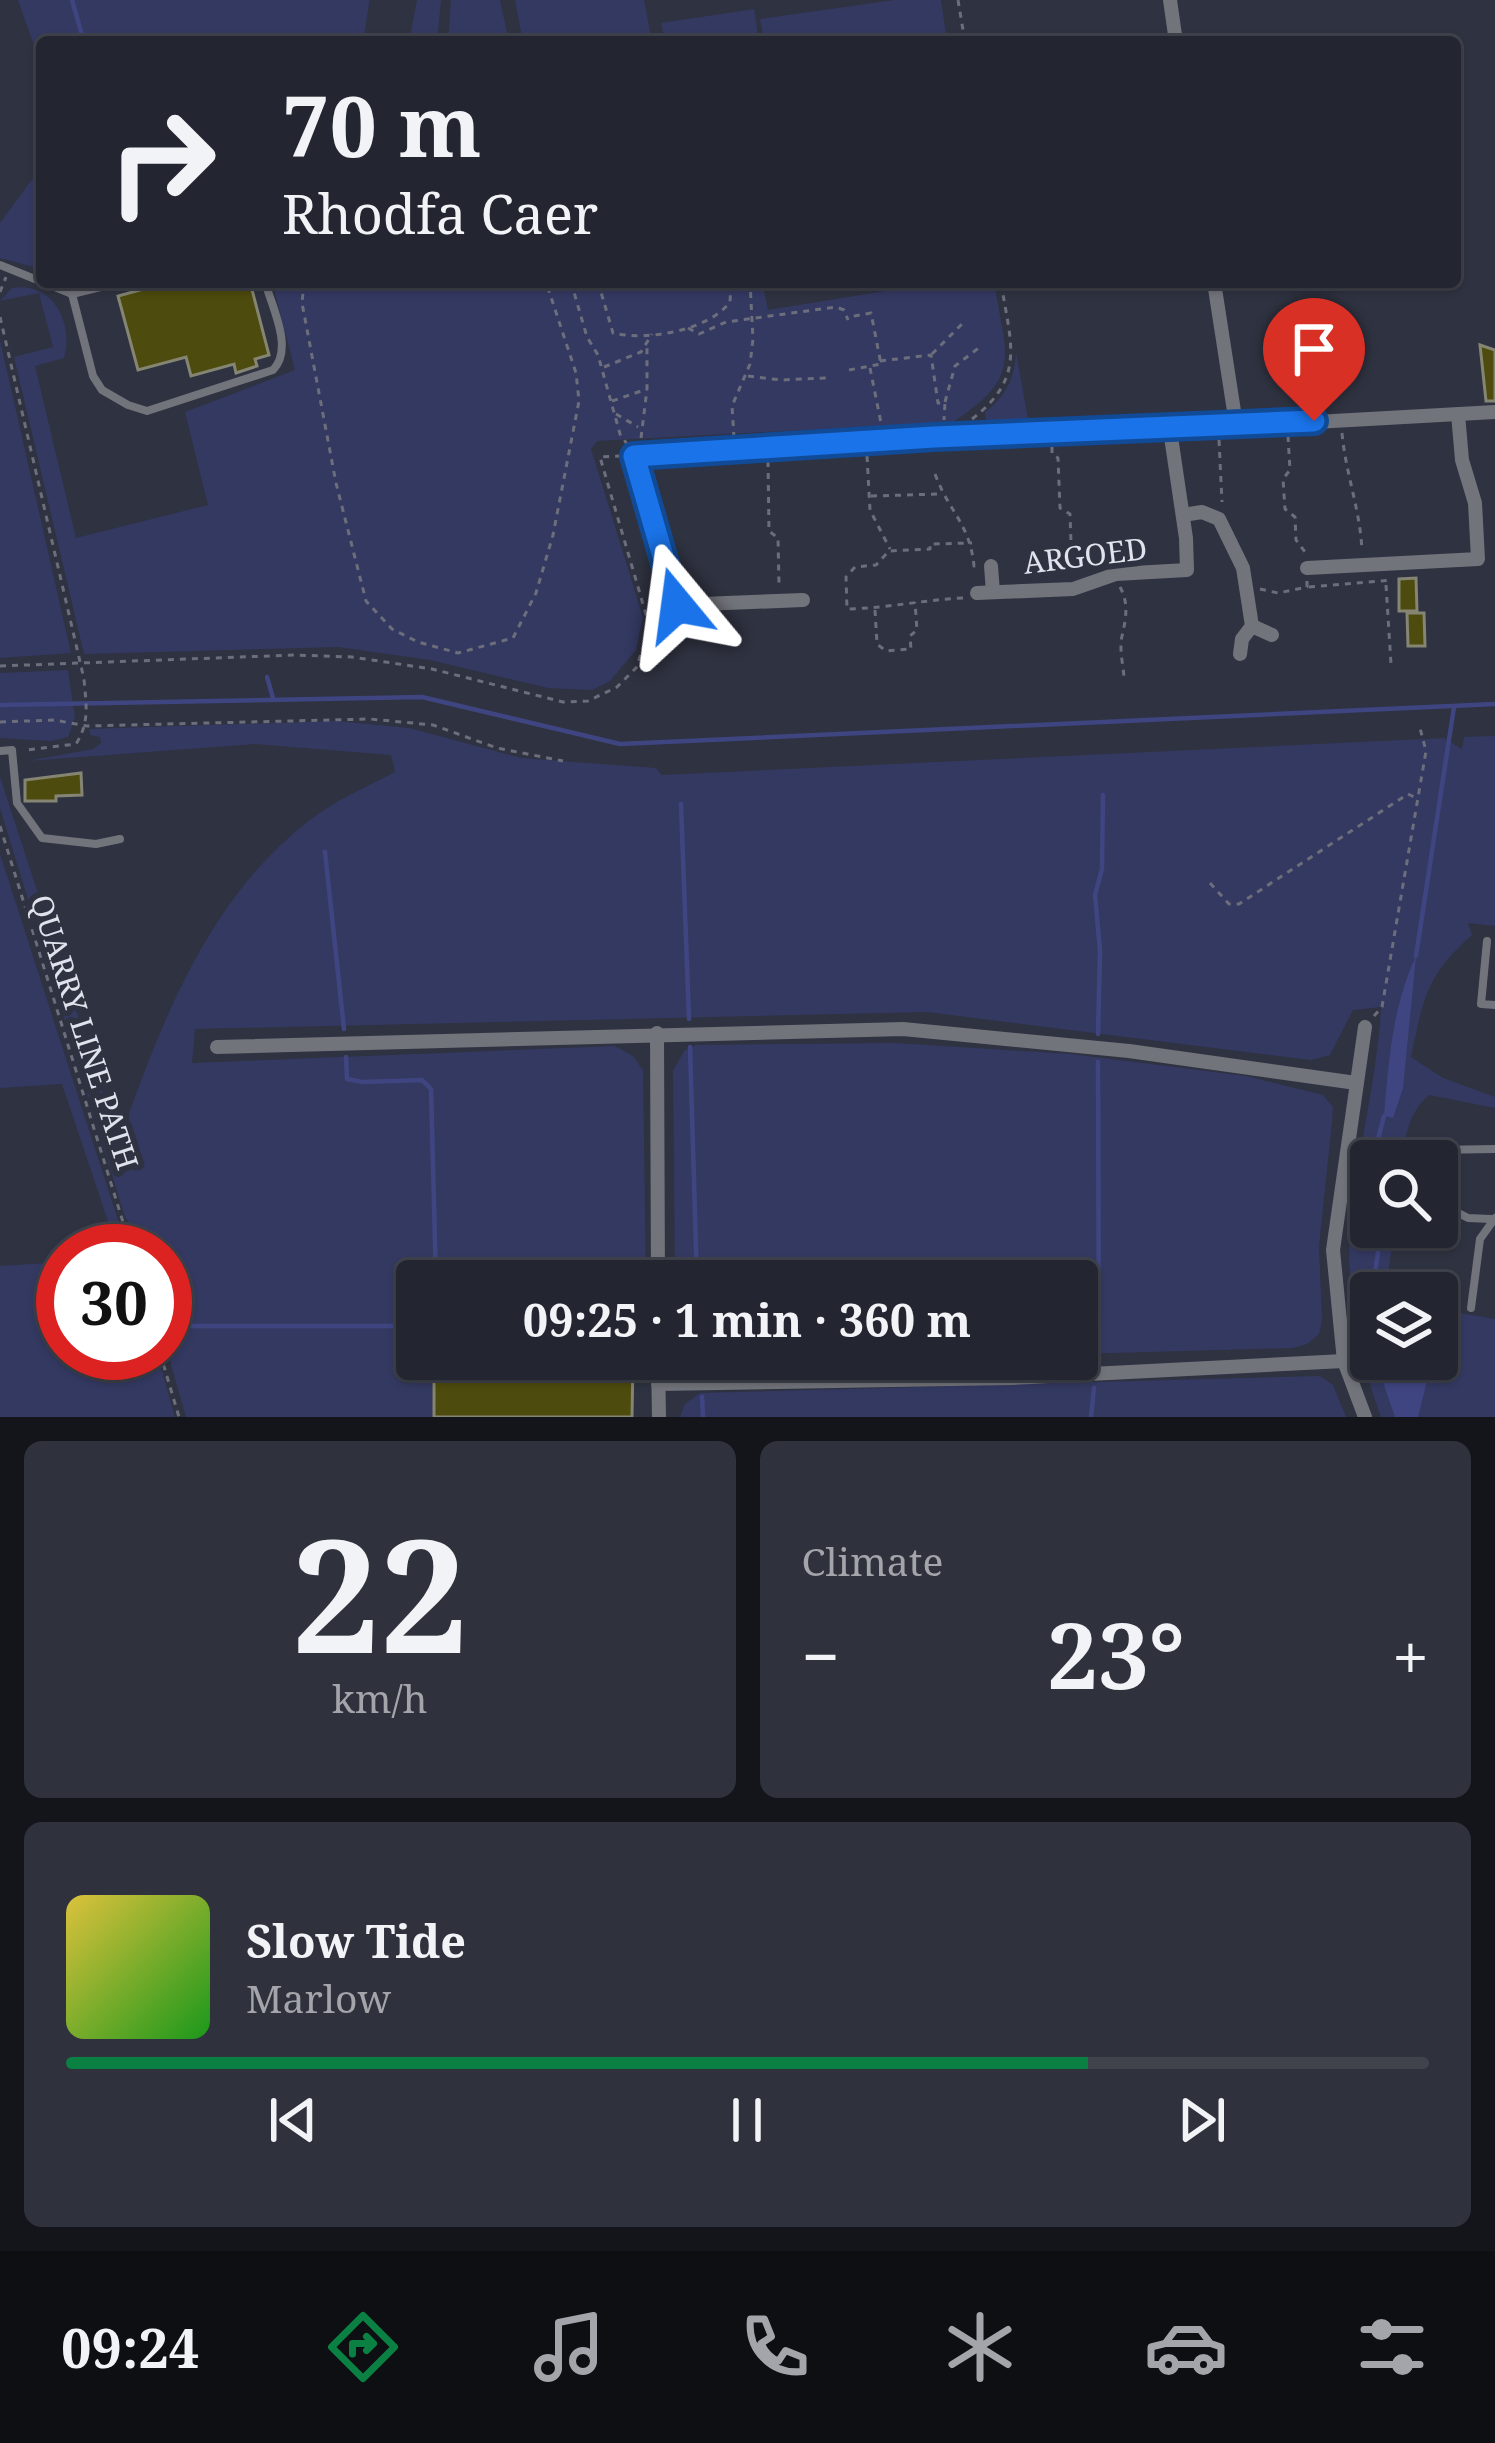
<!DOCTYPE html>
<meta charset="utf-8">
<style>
:root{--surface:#232630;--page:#2f323c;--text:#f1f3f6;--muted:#a3a5ab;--line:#40434c;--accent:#0b8043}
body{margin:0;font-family:"Noto Serif",serif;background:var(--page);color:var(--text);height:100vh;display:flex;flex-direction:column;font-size:45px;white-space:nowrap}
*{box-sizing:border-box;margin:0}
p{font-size:39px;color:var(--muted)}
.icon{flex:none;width:66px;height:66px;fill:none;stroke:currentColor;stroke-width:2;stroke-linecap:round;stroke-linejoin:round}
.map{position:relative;height:1417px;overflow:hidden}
.side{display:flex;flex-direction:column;gap:24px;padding:24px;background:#13151a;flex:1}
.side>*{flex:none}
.hud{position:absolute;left:36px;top:36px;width:1425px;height:252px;border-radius:12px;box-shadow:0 3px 9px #0004,0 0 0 3px var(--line);background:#232630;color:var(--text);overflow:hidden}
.tools{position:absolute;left:1350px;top:1140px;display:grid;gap:24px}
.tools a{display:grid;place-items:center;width:108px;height:108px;border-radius:12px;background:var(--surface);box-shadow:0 3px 9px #0004,0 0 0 3px var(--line);font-size:60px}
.speed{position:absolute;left:36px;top:1224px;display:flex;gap:24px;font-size:60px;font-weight:700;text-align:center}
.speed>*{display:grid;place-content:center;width:156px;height:156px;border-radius:50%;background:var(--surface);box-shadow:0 3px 9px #0004,0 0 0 3px var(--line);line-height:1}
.speed .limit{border:18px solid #d22;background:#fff;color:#111}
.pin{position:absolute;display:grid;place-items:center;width:102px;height:102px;color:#fff;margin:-123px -51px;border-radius:50% 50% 50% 0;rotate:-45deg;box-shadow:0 0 12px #0007}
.pin .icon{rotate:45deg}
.me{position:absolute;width:132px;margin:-66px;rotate:344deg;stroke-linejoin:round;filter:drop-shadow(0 0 9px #0008)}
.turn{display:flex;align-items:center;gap:42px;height:252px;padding:0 48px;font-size:54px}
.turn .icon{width:156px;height:156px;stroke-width:2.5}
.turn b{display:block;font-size:84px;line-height:102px}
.big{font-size:90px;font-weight:700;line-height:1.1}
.side .tile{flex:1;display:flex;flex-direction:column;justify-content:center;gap:18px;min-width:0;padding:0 42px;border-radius:18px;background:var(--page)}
.side .dial{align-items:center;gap:0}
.dial b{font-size:156px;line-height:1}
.song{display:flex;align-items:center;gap:36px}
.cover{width:144px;height:144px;border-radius:18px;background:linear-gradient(135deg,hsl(50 70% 55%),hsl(120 70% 35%))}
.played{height:12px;border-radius:6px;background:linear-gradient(90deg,var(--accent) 75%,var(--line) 75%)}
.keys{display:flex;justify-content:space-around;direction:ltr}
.heat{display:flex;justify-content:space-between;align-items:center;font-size:66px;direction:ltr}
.side .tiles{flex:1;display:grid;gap:24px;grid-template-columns:1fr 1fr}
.tile:last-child{grid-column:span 2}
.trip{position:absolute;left:396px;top:1260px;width:702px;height:120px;border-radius:12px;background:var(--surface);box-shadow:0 3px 9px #0004,0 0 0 3px var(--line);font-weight:700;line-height:120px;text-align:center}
.tab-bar{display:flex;height:192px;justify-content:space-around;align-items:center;background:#0e0f13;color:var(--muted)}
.tab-bar .icon{width:84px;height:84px}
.tab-bar .active{color:var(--accent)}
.tab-bar b{font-size:54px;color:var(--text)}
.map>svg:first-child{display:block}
</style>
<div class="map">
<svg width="1495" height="1417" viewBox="0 0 1495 1417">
<rect width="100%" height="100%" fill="#2f3240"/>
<g fill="#343962">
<path d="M18,0H369V4L363,42H42V68Z"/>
<path d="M417,0H441L437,42H409Z"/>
<path d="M451,0H500L509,42H448Z"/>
<path d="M515,0H644L652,42H523Z"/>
<path d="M894,0H941L947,42H764L760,19Z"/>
<path d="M754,9L759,42H665L661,23Z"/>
<path d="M36,174L42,178V269L0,258V223Z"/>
<path d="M272,282H762L768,310L941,282H994C1006,357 1023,376 953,422L597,441L591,449L643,617L636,650L610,681L592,690L548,688L430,660L338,647L84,654L14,357L53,347L39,293L0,301L12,288C53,281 74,323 64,358L35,366L76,538L208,505L185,412L295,370Z"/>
<path d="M0,340L71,653L0,658Z"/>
<path d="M1016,352L1028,419L986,422L985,412C1006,396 1015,378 1016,352Z"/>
<path d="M68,670L75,718L68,737L52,741L0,738V673Z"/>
<path d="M337,721L409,728L521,758L656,768L662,775L1444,738L1462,749L1464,737L1495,736V926L1468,923L1472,935C1426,975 1423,1000 1411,1057L1443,1078L1495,1097V1108L1429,1095C1409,1112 1405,1136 1402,1161H1371V1227H1395L1385,1293H1371V1359H1437V1309L1495,1319V1417H1381C1360,1360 1346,1297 1350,1236C1355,1159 1377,1083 1381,1007L1353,1010L1330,1055L1311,1060L927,1012L195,1029L192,1063L615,1046L633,1056L643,1070L646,1281H417V1359H431L433,1417H186L165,1344V1251H142L124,1214L0,808V777L119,1141C160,1026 206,902 306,823C332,802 364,788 395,772L391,755L255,744L27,761L93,749L101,743L100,737L90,735L89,729Z"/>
<path d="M0,854L128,1251H118L62,1084L0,1088Z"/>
<path d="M895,1043L1071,1054L1246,1076L1323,1095L1333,1107L1332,1122L1319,1246L1322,1319L1319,1334L1307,1344L1293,1348L1077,1354V1281H675L673,1071L684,1051L696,1045Z"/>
<path d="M63,1262V1353H157L175,1417H0V1266Z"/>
<path d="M1320,1376L1333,1385L1346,1417H680L685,1404L700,1393Z"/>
</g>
<g fill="#3f4581">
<path d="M1416,956L1403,1088L1393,1118L1384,1116C1389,1060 1392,1008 1416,956Z"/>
<path d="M1375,1359H1427L1428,1377L1418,1417H1395Z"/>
</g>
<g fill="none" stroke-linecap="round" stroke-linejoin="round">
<g stroke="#3f4581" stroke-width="4.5">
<path d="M72,0L84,42"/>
<path d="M267,677L273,698"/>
<path d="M0,705L422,697L620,744L1495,704"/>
<path d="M681,804L689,1019"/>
<path d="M325,852L344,1029"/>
<path d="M1416,956L1454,707"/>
<path d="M1098,1034L1100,951L1095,895L1102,869L1103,795"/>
<path d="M690,1047L697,1281"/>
<path d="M346,1057L347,1079L363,1082L422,1080L431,1089L436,1281"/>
<path d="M1098,1062L1099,1360"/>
<path d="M1379,1161L1378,1139L1384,1116"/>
<path d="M1371,1298L1382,1227"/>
<path d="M188,1326H417"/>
<path d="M700,1359L701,1369"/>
<path d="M702,1397L703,1417"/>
<path d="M1091,1417L1094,1388"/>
</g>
</g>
<g fill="#4e4b0e" stroke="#858573" stroke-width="3">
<path d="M169,282H250L269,355L255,359L257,366L236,373L234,364L191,376L186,357L138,370L118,296Z"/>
<path d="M1480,345L1495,350V401H1486Z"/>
<path d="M1416,578L1417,611H1399V579Z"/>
<path d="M1407,613H1424L1425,646H1408Z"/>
<path d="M81,773L82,795L56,796V801H25V780Z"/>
<path d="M434,1359H633L632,1417H434Z"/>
</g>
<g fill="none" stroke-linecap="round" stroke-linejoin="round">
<g stroke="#6c6e7b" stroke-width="3" stroke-dasharray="6 6" stroke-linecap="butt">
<path d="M958,0L965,42"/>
<path d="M304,282L302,303L336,483L366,601L392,629L418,642L458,653L513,638L536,593L553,535L579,401L576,373L546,282"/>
<path d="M571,282L587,337L598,355L620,434L627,444"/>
<path d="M598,282L613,333C647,341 708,331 730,302L731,282"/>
<path d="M0,292L6,277"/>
<path d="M0,317L84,679C86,704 90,722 76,744L26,750"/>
<path d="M688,328L699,334L726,322L836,307L844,310L848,320"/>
<path d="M932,354L966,320"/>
<path d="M880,361L931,355L938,403H945L944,420"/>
<path d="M604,367L641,352L652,334"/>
<path d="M870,368L881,423"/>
<path d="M849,370L881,364L871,313L849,317"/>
<path d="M748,376L781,380L827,378"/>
<path d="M612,401L647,389"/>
<path d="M945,402L955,366L980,347"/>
<path d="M616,414L638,427"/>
<path d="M972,419C1027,377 1010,342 1001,282"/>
<path d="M1342,433C1346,476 1360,508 1362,551"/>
<path d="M1288,436L1290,470L1283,479L1285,509L1295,517L1296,540L1305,552"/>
<path d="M641,438L647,389V345"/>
<path d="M734,438L732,406L750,364L753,339L750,282"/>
<path d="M1219,440L1222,502"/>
<path d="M1052,447V454L1058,458L1060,508L1070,514L1072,572"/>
<path d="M867,456L870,510L890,549"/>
<path d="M768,461L769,531L778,538L779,585"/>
<path d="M935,474C949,512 970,524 974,566H978"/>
<path d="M871,496L940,494"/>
<path d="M1386,585L1391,664"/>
<path d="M1120,587C1129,603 1126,619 1122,636C1119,648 1123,664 1124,677"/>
<path d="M1309,587L1392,580"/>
<path d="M1260,589L1278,593L1307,587V580"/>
<path d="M963,598C922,600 889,608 847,609L846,577L855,567L876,565L889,551L930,549V544L972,543"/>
<path d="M875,610L877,644L886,651L911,649L910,636L917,630L915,602"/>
<path d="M0,666L295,655L352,657L432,669L563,702L588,701L617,687L636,668L650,628L600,457L619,456"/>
<path d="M0,722L54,720L87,726L370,719L433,725L497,748L563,761"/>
<path d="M0,826L132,1251"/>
<path d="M1210,883L1229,904H1239L1408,794L1416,798"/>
<path d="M1374,1016L1382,1007L1426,751L1420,728"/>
<path d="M160,1353L179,1417"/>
</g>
<g stroke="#72747b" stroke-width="8">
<path d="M0,265L72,294L121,282"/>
<path d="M72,294L93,376L102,390L128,405L147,411L273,370C294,349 272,307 265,282"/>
<path d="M0,751L12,750L17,803L42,838L96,844L120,839"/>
<path d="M1487,941L1481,1004L1495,1005"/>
<path d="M1435,1150L1495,1149"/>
<path d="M1439,1203L1468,1218L1491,1219"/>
<path d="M1471,1308L1480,1239L1495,1218"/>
</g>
<g stroke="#72747b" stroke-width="14">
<path d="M1170,0L1176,42"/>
<path d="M1214,282L1236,424"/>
<path d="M1183,515L1202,512L1219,519L1243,568L1252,626L1242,639L1240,654"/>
<path d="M991,566L993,592"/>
<path d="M1307,568L1478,559L1475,503L1462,460L1458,414"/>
<path d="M977,593L1073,589L1116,574L1187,570L1186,538L1170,430"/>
<path d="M803,600L677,605L634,456L964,436L1170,430L1495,412"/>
<path d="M1252,626L1272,635"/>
<path d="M1365,1027L1333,1250L1344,1361L1365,1417"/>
<path d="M657,1033L658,1281"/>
<path d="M217,1047L903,1029L1129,1051L1356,1083"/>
<path d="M658,1359L659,1417"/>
<path d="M658,1384L1012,1378L1344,1361"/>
</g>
</g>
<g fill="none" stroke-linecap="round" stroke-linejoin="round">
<g stroke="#114b97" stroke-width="30">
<path id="route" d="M677,605L634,456L934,437L1314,421"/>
</g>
<use href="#route" stroke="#1a73e8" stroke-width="21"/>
</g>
<g text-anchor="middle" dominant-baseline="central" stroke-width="12" stroke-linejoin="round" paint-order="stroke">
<g font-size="30" fill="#e0e2ec" stroke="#2f3240">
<text transform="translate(1085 555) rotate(-7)">ARGOED</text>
<text transform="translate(85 1032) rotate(72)">QUARRY LINE PATH</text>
</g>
</g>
</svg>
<div class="tools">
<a><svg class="icon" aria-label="search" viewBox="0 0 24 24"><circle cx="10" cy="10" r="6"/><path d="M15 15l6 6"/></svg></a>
<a><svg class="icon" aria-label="layers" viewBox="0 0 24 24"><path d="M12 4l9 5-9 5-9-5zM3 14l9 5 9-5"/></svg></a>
</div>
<div class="speed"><div class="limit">30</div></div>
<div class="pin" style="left:1314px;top:421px;background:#d93025"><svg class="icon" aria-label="arrive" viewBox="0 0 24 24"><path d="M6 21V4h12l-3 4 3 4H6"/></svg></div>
<svg class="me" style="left:677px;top:605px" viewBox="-20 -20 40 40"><path d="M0-17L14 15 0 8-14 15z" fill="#1a73e8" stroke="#fff" stroke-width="4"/></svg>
<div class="trip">09:25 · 1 min · 360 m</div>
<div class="hud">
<div class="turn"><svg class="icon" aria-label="right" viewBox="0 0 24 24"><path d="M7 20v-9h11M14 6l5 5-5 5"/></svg><div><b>70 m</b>Rhodfa Caer</div></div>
</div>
</div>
<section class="side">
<div class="tiles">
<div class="tile dial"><b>22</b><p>km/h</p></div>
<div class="tile"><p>Climate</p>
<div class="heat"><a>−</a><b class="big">23°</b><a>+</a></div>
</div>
<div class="tile">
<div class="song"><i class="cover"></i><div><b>Slow Tide</b><p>Marlow</p></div></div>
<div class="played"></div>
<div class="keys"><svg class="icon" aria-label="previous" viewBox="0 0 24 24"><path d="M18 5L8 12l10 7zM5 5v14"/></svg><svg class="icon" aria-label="pause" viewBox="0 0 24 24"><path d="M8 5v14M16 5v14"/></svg><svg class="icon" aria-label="next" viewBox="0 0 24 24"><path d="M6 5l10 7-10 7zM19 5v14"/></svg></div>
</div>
</div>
</section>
<nav class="tab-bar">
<b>09:24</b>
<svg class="icon active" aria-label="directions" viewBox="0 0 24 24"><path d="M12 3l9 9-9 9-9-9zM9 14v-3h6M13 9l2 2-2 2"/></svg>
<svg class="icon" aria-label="music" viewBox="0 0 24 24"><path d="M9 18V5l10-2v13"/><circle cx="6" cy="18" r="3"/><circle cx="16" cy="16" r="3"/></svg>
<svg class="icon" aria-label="phone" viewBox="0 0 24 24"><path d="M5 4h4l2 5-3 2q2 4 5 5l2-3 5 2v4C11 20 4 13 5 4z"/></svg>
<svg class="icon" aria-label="climate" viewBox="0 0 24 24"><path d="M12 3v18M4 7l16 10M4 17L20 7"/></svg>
<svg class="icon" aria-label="car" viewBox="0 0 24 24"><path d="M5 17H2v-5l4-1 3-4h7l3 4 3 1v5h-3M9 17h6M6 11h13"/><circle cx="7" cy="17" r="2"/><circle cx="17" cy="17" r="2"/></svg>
<svg class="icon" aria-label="filters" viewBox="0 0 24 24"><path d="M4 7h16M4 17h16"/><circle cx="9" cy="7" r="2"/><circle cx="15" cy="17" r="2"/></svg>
</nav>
